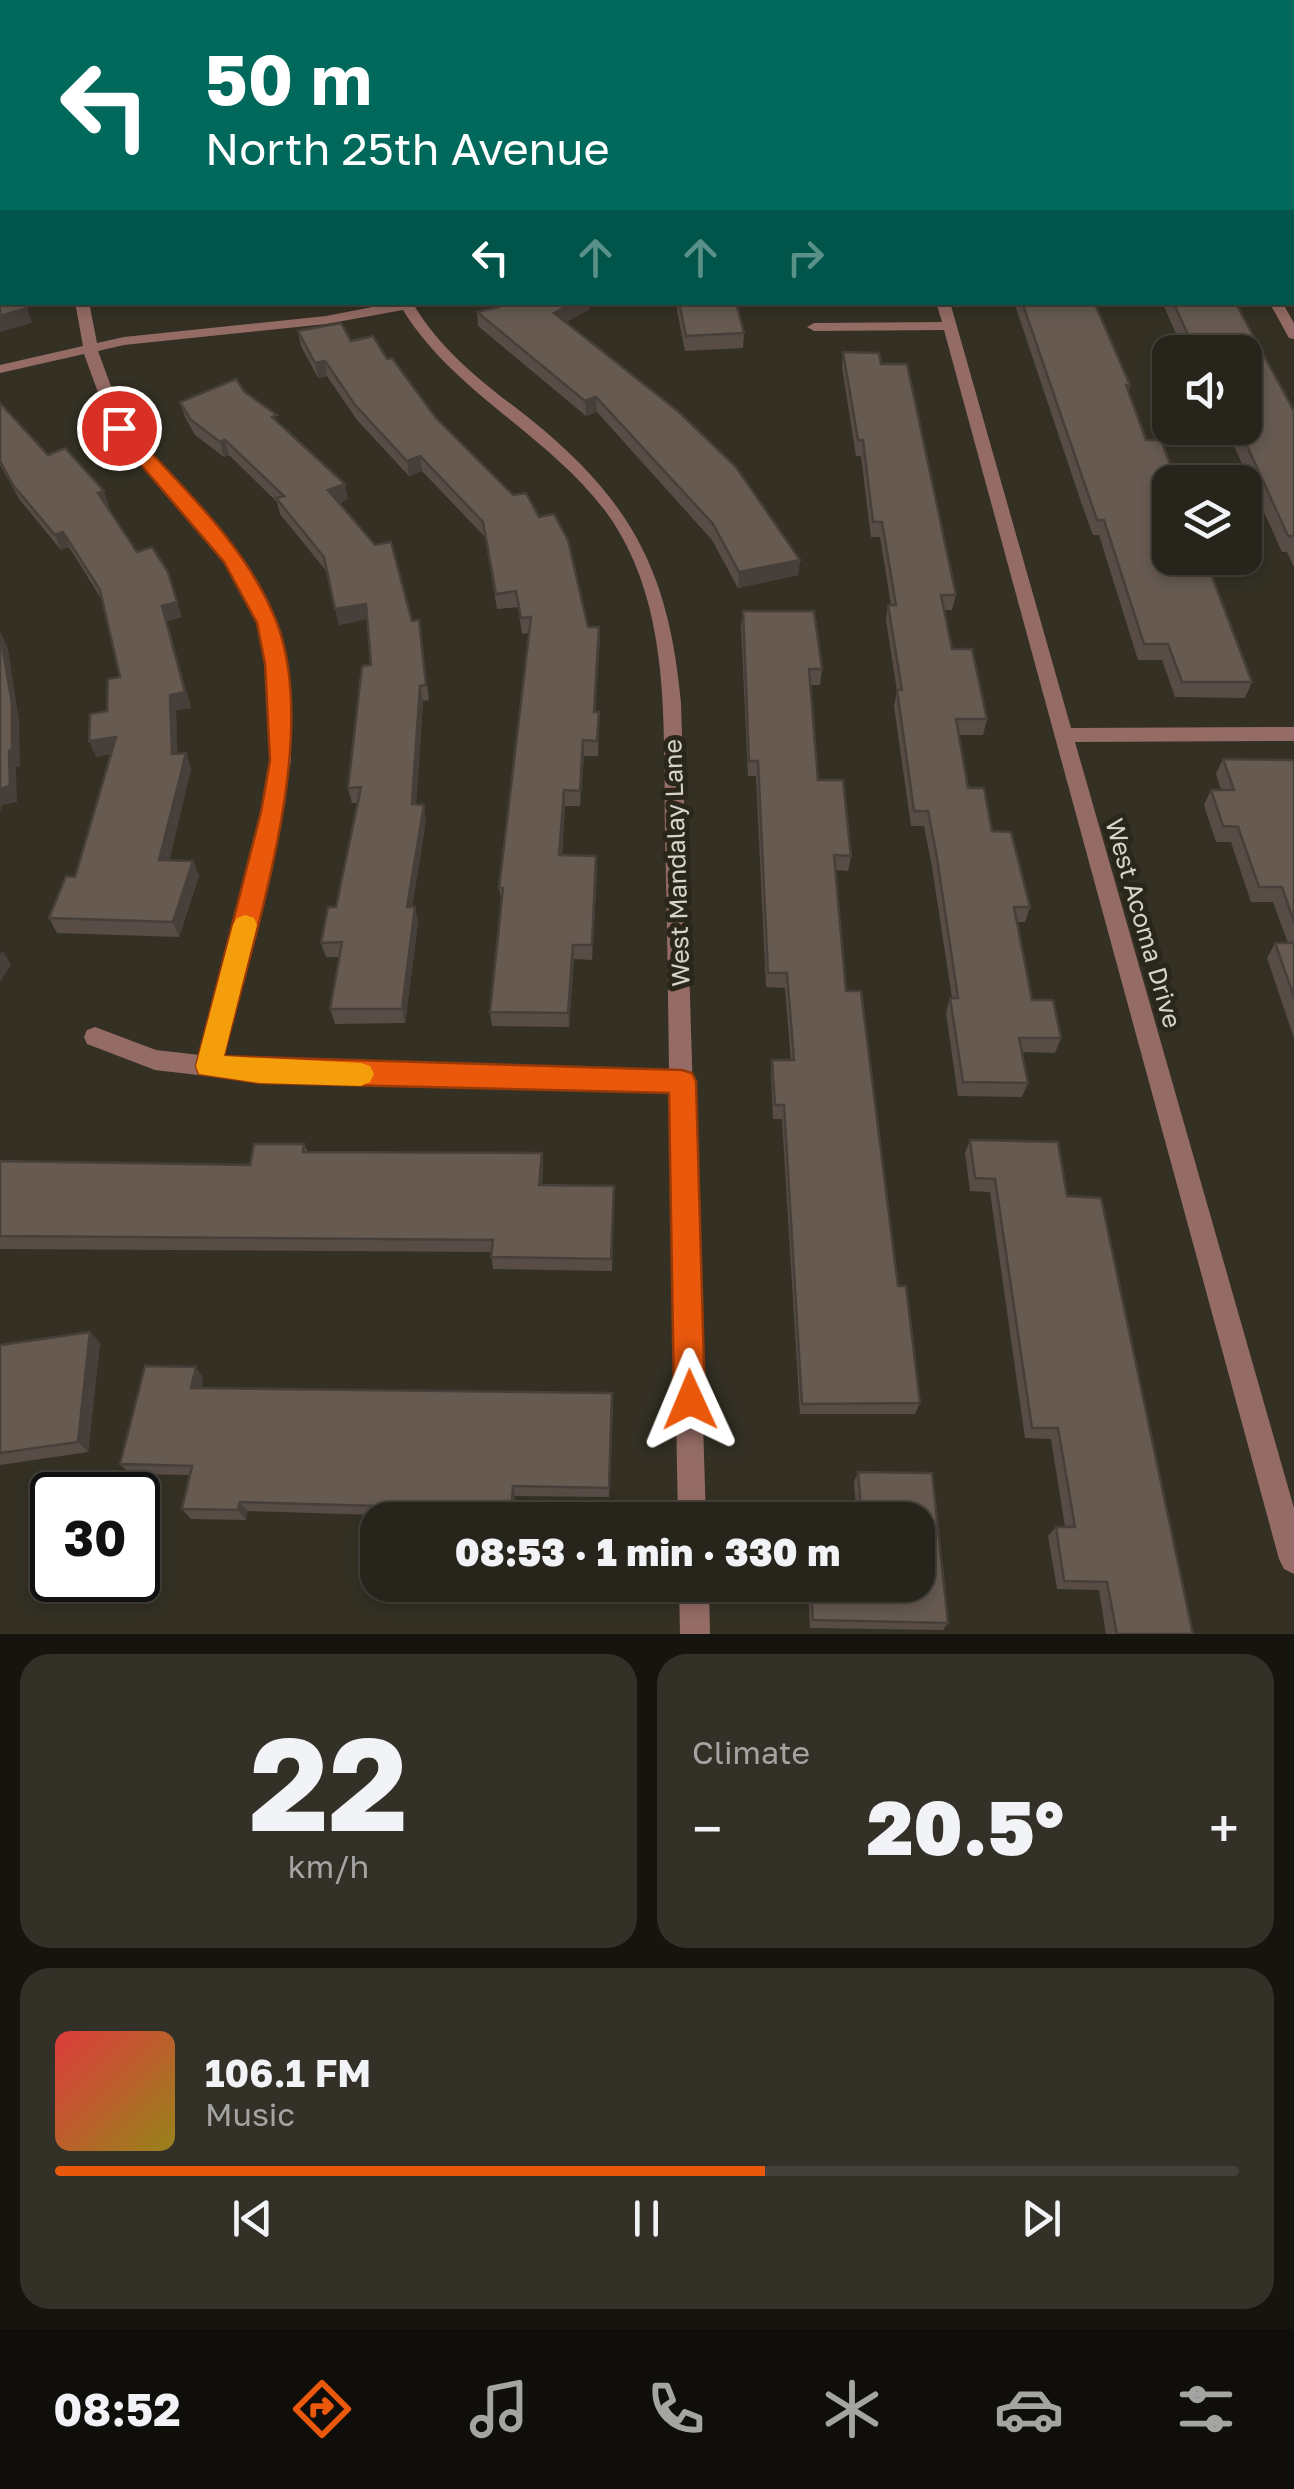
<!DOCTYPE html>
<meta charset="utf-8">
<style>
:root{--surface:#27241b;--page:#333028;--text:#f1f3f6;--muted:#a4a4a3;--line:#43413a;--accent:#ea580c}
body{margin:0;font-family:"Golos Text",sans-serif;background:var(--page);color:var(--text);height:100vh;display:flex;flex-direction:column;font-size:38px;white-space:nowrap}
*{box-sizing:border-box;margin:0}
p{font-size:32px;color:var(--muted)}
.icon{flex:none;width:55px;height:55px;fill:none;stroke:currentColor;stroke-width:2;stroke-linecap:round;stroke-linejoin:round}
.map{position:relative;height:1634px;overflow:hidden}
.details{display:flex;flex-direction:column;gap:20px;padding:20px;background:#15140f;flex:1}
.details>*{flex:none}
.guide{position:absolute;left:0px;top:0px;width:1295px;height:305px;box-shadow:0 5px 15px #0003,0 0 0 2px var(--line);background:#00695c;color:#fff;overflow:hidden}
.fabs{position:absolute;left:1152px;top:335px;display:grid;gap:20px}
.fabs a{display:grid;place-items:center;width:110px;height:110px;border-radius:20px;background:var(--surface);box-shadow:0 5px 15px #0003,0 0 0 2px var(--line);font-size:50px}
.speed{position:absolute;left:30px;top:1472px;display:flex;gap:20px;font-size:50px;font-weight:700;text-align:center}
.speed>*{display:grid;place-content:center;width:130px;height:130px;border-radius:50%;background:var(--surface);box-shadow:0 5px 15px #0003,0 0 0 2px var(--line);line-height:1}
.speed .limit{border:5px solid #111;border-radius:15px;background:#fff;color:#111}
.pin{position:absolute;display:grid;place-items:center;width:85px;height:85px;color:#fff;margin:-42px;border:5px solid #fff;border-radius:50%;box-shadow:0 2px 10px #0007}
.me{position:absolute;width:110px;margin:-55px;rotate:359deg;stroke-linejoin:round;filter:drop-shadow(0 0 8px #0008)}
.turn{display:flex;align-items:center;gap:35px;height:210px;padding:0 40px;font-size:45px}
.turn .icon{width:130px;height:130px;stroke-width:2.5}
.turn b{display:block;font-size:70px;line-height:85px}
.lanes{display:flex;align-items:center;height:95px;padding:0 40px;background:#0003;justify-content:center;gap:50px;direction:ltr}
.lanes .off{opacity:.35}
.big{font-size:75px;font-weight:800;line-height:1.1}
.details .card{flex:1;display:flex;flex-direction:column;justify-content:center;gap:15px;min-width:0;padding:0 35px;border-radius:30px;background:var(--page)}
.details .dial{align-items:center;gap:0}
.dial b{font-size:130px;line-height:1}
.song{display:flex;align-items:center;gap:30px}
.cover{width:120px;height:120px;border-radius:15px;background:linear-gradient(135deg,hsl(0 70% 55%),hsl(50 70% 35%))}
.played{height:10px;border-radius:5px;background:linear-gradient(90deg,var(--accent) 60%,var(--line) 60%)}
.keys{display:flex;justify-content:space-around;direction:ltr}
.heat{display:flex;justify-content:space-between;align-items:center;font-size:55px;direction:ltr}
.details .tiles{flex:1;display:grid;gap:20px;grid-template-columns:1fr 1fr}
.card:last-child{grid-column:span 2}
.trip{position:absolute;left:360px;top:1502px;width:575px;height:100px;border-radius:30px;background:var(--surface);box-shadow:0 5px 15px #0003,0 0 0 2px var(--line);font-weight:800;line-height:100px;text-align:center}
.tabs{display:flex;height:160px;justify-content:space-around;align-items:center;background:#100e0b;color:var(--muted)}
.tabs .icon{width:70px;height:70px}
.tabs .selected{color:var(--accent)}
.tabs b{font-size:45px;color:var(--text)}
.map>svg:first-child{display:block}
</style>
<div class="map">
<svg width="1294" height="1634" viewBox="0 0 1294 1634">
<rect width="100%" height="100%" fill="#343024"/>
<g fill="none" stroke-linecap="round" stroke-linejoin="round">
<path fill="#946c65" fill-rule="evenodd" d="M894,0H902V2H895Z"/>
<g fill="#946c65" fill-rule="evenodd">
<path d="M2,6V13L0,14V7Z"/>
<path d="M75,302H89L97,343L124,337L326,316L398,302H423L415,307C444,354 486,385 529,418C632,501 669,572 681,703L706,1520H678L670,1091L259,1082L155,1070L87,1044L84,1037L87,1030L95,1027L156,1050L200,1055L262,811L271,760L267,664L257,623L225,561L206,535L111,428L84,354L0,373V365L83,346ZM403,310C454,393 548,434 606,512C673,604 663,727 665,835C667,914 668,992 669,1070L259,1062L223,1058L282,811L291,760L285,664L275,623L241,560L218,527L126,427L98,351L124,345L326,324Z"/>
<path d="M936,302H950L1071,728L1294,727V741L1075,742L1294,1508V1574L1284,1569L1279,1559L944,330L814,331L807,327L814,323L942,322Z"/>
<path d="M1269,302H1282L1294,323V339L1289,338Z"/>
<path d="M679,1585H709L710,1634H680Z"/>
</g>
<path fill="#946c65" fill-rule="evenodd" d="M1292,156H1294V164L1292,163Z"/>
</g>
<g fill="#584d46">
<path d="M787,0H816V2H790Z"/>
<path d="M1292,171H1294V246L1292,243Z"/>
<path d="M492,302H590V309L565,322L800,560L798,575L738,588L712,540L597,412L586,416L478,326L477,312L493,308Z"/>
<path d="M677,302H736L744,333L743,348L685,351L677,310Z"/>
<path d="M1014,302H1074L1130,385L1128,391L1146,440L1252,682L1245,698L1175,697L1162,660H1138L1099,535H1093L1081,502Z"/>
<path d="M1162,302H1235L1294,411V567L1287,552H1282L1228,433H1220L1218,428H1245V352H1184Z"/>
<path d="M298,331L351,341L387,359L588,627H599L595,712H599L598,756H584L580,806H565L562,855L597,871L592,960L574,959L569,1027L492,1026L490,1012L502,903L499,888L530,633L522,634L518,607L497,609L485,537L422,471L409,476L357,420L327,376L318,378L301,346Z"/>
<path d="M843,352L881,364L956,595L952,610H944L952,649L987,719L983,735H958L968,788L992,831L1030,907L1025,922H1017L1032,1000L1061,1038L1055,1053L1022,1052L1028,1083L1022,1097L958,1096L946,1013L950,998H952L932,867L924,826H911L894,706L897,691L886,620L888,605H891L880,537H871L861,456H856L842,367Z"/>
<path d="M245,392L279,424L348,499L339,503L412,621L419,620L429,700L423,701L416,804L426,820L412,907H415L418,922L405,1023L335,1024L330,1009L339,957H326L321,943L336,907L357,803H352L348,788L371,665L367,619L339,625L327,572L280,514L277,502L229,455L224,457L195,435L185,417L180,402Z"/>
<path d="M0,403L48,455L109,506L107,507L182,617L167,621L191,708L176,710L177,754L186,753L191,769L169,860L193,861L199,876L179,937L57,933L49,918L75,877L111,754L96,757L107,711L120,677L102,600L69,547L61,550L20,500L0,465Z"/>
<path d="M743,611L822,669L820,685H810L818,780L851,856L848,871L835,870L846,991L920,1403L915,1414H800L782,1119H773L771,1074L772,1060H791L785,988L766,987L756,776H748L741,627Z"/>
<path d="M1223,759L1294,760V1038L1267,958L1275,943H1288L1273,902H1251L1231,842H1216L1204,805L1211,790H1221L1216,774Z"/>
<path d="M970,1140L1067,1196L1193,1634H1106L1099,1590L1057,1589L1048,1536L1056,1527H1065L1051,1439L1025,1438L990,1192L970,1191L965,1153Z"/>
<path d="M304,1144L308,1152L542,1153L543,1166L542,1185L614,1186L612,1271L493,1269L491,1252L0,1249V1161L250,1165Z"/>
<path d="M90,1332L100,1343L88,1452L0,1465V1345Z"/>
<path d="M203,1378L201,1388L613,1404L609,1497L515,1496L514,1520H448L447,1517L247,1511L246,1520L191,1519L182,1509L190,1475L130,1474L120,1464Z"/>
<path d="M858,1472L932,1473L948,1623L943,1630L810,1628L808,1585H918V1520H857L854,1482Z"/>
</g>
<g fill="#473f39">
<path d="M2,183V200L0,202V185Z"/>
<path d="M142,302H182L143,307Z"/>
<path d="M574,302H590V309L555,328L554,313Z"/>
<path d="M27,308L32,323L0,332V316Z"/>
<path d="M325,361L327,376L318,378L315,363Z"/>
<path d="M596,397L597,412L586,416L585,401Z"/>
<path d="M225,440L229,455L224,457L220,442Z"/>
<path d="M420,456L422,471L409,476L407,461Z"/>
<path d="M345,484L348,499L331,505L328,490Z"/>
<path d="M104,491L109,506L104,508L98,493Z"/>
<path d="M63,532L69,547L61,550L55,535Z"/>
<path d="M800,560L798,575L738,588L739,572Z"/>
<path d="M168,572L182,617L167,621L191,708L176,710L178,769L172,754L162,606Z"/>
<path d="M366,604L369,619L339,625L335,609Z"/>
<path d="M599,627L600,642L594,727V712Z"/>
<path d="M1,633L8,649L19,720L20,766L16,767L17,802L2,805L0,813Z"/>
<path d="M420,686L423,701L415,820L412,804Z"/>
<path d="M116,737L122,752L96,757L89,741Z"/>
<path d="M583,740L584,756L580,806V791Z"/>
<path d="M186,753L191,769L166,875L159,860Z"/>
<path d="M564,790L565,806L560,870L559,855Z"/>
<path d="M424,805L426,820L410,922L407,907Z"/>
<path d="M596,856L597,871L592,960V945Z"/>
<path d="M193,861L199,876L179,937L173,922Z"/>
<path d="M415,907L418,922L405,1023L402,1009Z"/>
<path d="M573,945L574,959L569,1027L568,1013Z"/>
<path d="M3,951L11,965L0,982V954Z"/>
<path d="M542,1153L543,1166L541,1198L539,1185Z"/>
<path d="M90,1332L100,1343L88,1452L78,1442Z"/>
<path d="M196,1367L203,1378L199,1398L191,1388Z"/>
<path d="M513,1486L515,1496L514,1520H511Z"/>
<path d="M240,1502L247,1511L246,1520L238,1510Z"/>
</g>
<g fill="#665a51" stroke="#473f39" stroke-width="2.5">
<path d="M39,0H191L189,2H37Z"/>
<path d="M280,0H429L428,2H279Z"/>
<path d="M518,0H683L680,2H518Z"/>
<path d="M918,0H1155L1157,2H919Z"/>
<path d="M2,24V183L0,185V25Z"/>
<path d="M1292,171H1294V223L1292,221Z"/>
<path d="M2,214V302H23L27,308L0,316V217Z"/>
<path d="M496,302H574L554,313L679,412L736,467L800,560L739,572L713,524L596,397L585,401L477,312L499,307Z"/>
<path d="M679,302H736L744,333L686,336Z"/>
<path d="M1022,302L1095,304L1130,385H1126L1146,440H1161L1177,482H1170V558H1205L1252,682H1182L1168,644H1144L1104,520H1097Z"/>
<path d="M1173,302H1235L1294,411V536H1288L1239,428H1245V352H1196Z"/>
<path d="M341,323L351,341L373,336L387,359L392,358L436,418L513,495L526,493L539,517L554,514L568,540L588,627H599L594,712H599L597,741L583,740L580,791L564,790L559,855L596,856L592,945H573L568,1013L490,1012L503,888H499L531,617L521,618L516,591L496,594L483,522L420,456L407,461L355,405L325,361L315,363L298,331Z"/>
<path d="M843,352L879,353L881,364H907L956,595H941L952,649H972L987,719H956L968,788H984L992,831L1011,832L1030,907H1014L1032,1000H1053L1061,1038H1019L1028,1083L963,1082L950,998H958L936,852L928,811H914L897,690H902L888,605H896L882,522H873L863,440H858Z"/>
<path d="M236,379L245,392L277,415L272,417L345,484L328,490L375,545L391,542L412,621L419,620L426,685L420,686L412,804L424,805L407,907H415L402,1009H330L342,942L321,943L328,907H336L361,787L348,788L362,666L371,665L366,604L335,609L324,557L276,498L284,496L225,440L220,442L190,419L180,402Z"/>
<path d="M0,403L48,455L65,448L104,491L98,493L137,552L152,547L168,572L177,602L162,606L185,692L170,695L172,754L186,753L159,860L193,861L173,922L49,918L66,876L75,877L116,737L89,741L90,714L107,711L108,679L120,677L100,590L63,532L55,535L13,485L0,461Z"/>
<path d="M743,611H814L822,669H809L818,780H843L851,856L834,855L846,991H861L898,1286H906L920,1403L802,1404L784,1105H775L772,1060H794L787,973H768L758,761H749Z"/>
<path d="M0,633L12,704V750L9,751L10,786L0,789Z"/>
<path d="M1223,759L1294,760V922L1282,887H1259L1238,827L1223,826L1211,790H1234Z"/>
<path d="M1275,943H1294V997Z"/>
<path d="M970,1140L1058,1142L1067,1196L1101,1198L1193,1634H1117L1107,1582L1064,1581L1056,1527H1075L1058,1428H1032L995,1179L975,1178Z"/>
<path d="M254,1144H304L303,1152L542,1153L539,1185L614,1186L611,1259L491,1257L493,1240L0,1236V1161L250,1165Z"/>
<path d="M90,1332L78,1442L0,1453V1345Z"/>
<path d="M145,1366L196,1367L191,1388L612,1393L609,1488L513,1486L511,1517L446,1516L447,1508L240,1502L238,1510L182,1509L192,1466L120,1464Z"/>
<path d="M858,1472L932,1473L948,1623L813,1620L811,1585H918V1520H862Z"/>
</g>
<path fill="#ea580c" stroke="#983908" stroke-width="2.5" d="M119,423L125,425C180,485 247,545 277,623C321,741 253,937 224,1056L682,1070L692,1073L696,1081L705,1400L700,1411L690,1416L679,1411L674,1400L669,1093L259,1083L199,1074L196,1066L261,812L270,760L265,664L257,623L224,562L113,432V425Z"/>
<path fill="#f59e0b" d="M245,915L254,918L257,925L224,1056L361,1063L370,1066L374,1074L370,1082L361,1086L259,1083L199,1074L196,1066L233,925L237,918Z"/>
<g text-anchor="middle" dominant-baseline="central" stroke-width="10" stroke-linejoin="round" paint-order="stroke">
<g font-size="25" fill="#d5d3cb" stroke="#2a261a">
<text transform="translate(676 863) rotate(-92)">West Mandalay Lane</text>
<text transform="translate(1144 923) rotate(74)">West Acoma Drive</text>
</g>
</g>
</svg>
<div class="fabs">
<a><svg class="icon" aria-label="sound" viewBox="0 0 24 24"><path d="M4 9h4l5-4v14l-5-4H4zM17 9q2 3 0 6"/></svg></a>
<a><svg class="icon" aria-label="layers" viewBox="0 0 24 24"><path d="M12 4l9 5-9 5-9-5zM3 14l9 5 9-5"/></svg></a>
</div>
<div class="speed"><div class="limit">30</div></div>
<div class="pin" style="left:119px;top:428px;background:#d93025"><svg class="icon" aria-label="arrive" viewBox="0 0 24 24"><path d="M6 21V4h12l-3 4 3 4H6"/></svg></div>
<svg class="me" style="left:690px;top:1400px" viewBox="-20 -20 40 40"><path d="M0-17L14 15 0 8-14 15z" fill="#ea580c" stroke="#fff" stroke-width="4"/></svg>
<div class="trip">08:53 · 1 min · 330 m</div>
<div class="guide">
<div class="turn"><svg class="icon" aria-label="left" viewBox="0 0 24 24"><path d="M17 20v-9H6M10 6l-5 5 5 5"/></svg><div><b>50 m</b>North 25th Avenue</div></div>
<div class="lanes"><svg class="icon" aria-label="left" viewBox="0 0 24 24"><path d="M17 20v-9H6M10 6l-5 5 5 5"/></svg><svg class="icon off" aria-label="ahead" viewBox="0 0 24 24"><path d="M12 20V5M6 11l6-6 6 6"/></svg><svg class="icon off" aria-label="ahead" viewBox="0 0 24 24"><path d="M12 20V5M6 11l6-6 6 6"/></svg><svg class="icon off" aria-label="right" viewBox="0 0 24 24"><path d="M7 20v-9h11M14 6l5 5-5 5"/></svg></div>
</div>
</div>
<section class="details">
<div class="tiles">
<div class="card dial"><b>22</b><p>km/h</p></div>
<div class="card"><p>Climate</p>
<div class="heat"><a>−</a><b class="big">20.5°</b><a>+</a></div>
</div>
<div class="card">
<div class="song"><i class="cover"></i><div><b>106.1 FM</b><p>Music</p></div></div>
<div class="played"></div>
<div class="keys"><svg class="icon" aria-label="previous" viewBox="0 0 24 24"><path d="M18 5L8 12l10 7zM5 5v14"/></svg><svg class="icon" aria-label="pause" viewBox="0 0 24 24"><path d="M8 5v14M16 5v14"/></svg><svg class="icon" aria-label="next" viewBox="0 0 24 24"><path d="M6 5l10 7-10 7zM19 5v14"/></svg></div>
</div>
</div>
</section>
<nav class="tabs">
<b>08:52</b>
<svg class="icon selected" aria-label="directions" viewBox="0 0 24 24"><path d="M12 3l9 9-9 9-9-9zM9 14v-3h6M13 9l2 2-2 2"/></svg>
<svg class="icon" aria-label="music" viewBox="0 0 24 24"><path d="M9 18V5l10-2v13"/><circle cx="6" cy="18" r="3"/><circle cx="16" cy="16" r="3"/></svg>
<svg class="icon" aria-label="phone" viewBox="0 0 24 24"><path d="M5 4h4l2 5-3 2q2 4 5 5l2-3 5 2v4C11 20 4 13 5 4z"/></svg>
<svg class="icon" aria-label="climate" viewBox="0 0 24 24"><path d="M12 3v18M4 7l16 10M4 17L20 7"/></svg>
<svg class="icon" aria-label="car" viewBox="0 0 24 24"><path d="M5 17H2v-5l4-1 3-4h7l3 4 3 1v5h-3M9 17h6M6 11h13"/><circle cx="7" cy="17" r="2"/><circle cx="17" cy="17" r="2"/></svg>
<svg class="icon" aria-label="filters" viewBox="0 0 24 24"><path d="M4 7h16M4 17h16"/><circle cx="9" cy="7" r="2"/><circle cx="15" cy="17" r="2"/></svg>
</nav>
